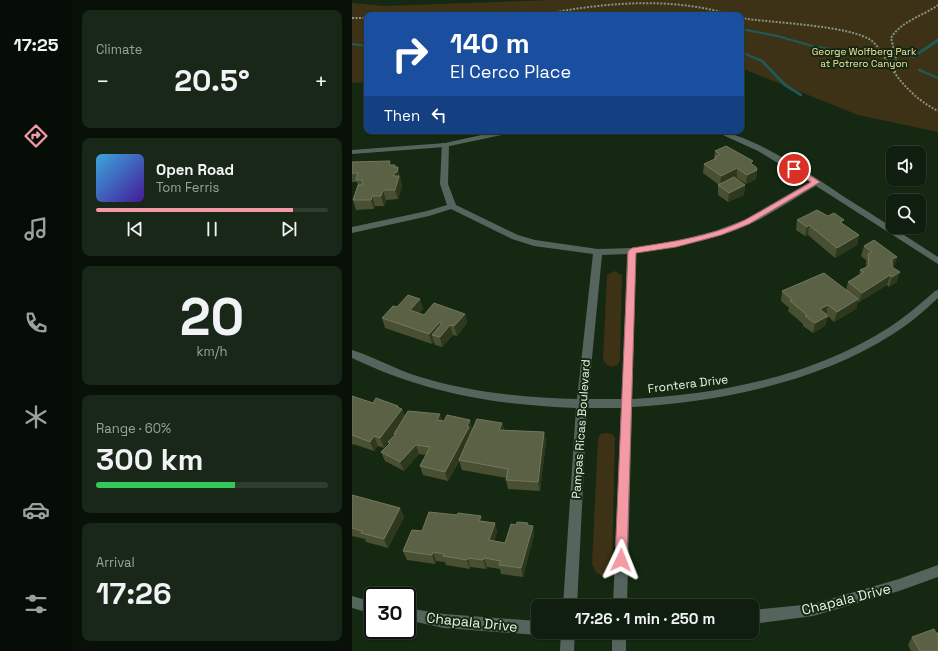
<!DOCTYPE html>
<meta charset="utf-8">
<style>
:root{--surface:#0f1e0e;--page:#182717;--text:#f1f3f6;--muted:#9ba29e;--line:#2f3c2e;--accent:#f49aa5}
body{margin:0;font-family:"Space Grotesk",sans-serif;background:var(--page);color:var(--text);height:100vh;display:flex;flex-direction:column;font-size:15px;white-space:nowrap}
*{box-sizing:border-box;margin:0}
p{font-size:13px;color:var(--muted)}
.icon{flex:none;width:22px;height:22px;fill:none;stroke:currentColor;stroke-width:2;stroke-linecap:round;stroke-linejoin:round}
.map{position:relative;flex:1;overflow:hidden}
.panel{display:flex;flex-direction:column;gap:10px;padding:10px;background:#081008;width:280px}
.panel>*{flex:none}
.guide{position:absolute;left:12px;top:12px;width:380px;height:122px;border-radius:8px;box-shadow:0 1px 3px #0004,0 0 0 1px var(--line);background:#1a4fa0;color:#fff;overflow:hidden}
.tools{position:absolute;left:534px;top:146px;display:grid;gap:8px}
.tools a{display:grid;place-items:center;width:40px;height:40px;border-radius:8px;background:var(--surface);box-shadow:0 1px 3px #0004,0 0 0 1px var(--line);font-size:20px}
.speed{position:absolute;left:12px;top:587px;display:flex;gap:8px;font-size:20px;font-weight:700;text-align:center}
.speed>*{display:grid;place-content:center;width:52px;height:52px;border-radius:50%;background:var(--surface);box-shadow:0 1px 3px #0004,0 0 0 1px var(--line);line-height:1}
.speed .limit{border:2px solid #111;border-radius:6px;background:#fff;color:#111}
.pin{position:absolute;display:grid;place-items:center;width:34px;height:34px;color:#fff;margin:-17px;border:2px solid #fff;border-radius:50%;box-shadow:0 1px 4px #0007}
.me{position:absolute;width:44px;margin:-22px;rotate:2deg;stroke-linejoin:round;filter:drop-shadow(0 0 3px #0008)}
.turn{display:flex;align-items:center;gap:14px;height:84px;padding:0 20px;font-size:18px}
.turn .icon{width:52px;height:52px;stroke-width:2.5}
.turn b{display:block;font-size:28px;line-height:34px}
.then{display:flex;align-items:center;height:38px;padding:0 20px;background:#0003;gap:8px;font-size:15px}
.big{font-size:30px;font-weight:700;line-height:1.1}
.panel .widget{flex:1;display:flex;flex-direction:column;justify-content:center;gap:6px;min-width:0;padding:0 14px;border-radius:8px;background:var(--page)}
.panel .dial{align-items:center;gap:0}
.dial b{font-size:52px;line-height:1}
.song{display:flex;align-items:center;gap:12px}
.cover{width:48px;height:48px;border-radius:6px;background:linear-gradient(135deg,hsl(200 70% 55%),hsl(260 70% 35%))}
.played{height:4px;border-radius:2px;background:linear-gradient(90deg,var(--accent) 85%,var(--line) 85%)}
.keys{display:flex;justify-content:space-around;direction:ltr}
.heat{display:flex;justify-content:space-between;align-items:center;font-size:22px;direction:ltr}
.charge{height:6px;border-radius:3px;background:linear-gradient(90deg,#34c759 60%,var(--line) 0)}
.trip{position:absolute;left:179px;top:599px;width:228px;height:40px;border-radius:8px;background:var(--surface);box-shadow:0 1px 3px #0004,0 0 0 1px var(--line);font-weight:700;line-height:40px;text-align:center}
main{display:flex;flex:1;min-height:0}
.dock{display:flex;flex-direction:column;width:72px;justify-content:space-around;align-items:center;background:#060c06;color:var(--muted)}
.dock .icon{width:28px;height:28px}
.dock .active{color:var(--accent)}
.dock b{font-size:18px;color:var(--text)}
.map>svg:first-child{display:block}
</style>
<main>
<nav class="dock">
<b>17:25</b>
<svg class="icon active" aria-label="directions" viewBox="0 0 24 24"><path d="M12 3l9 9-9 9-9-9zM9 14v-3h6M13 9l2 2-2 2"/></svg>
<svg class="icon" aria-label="music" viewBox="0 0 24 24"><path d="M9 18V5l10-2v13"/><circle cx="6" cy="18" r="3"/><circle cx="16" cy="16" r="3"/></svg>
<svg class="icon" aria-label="phone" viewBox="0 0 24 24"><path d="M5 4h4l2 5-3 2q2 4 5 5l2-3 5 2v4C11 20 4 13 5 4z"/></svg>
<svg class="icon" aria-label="climate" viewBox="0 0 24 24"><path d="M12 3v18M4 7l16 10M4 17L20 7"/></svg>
<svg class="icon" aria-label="car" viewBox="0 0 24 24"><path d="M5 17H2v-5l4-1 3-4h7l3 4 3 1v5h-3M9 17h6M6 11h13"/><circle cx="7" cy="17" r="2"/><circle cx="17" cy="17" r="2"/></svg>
<svg class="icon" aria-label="filters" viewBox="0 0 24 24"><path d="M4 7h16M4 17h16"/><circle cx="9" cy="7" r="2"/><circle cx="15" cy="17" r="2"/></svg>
</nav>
<section class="panel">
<div class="widget"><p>Climate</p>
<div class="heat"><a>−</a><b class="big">20.5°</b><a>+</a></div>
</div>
<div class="widget">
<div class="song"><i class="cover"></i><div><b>Open Road</b><p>Tom Ferris</p></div></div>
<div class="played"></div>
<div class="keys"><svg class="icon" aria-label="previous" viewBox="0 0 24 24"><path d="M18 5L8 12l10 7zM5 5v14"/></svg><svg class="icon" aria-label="pause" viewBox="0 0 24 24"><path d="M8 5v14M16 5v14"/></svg><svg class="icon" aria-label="next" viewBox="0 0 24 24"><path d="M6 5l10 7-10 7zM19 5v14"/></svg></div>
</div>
<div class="widget dial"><b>20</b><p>km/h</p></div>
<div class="widget"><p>Range · 60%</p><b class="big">300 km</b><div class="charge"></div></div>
<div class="widget"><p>Arrival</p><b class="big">17:26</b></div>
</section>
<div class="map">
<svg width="586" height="651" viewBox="0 0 586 651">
<rect width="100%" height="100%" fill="#142812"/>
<g fill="#3d3215">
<path d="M199,0H586V132L506,115L389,68V15H15V82L0,83V3L32,6Z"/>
<path d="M263,271L270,275L268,361L265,365L260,367L255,365L251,360L255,275Z"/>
<path d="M255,433L260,434L263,438L260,566L257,572L250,576L244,572L240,564L246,438L249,434Z"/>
</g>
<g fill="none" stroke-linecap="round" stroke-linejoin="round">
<g fill="#1f5a59" fill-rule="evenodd">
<path d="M389,28L426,35L464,46L495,50L497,51L495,52L464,48L425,37L389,30Z"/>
<path d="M585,39H586V42L562,58L556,57L554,56L556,55L560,56Z"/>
<path d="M0,43L15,45V47L0,45Z"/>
<path d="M389,51L411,60L434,84L450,94V96H448L432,86L409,62L389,53Z"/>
<path d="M566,69H568L586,77V79L566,71Z"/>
</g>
<g stroke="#859583" stroke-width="2" stroke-dasharray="2 1.5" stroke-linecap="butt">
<path d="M88,15H107"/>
<path d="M183,15C201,13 219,9 237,7C285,1 334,1 380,15"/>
<path d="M0,18H15"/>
<path d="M389,18C418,23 499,25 520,41C528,48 532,57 538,66C550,85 566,101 586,111"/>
<path d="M543,72L544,58L539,38C549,21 571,16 586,5"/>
</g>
<g fill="#55655e" fill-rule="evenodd">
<path d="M90,143H93L97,145L96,184L104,205L166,235L183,240L246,249L280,248L324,241L363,231L392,220L461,180H467L468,182L467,184C444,197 422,213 398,224C362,241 323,247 284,253L280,399C367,394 458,377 533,330C551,319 567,305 583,291L586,290V298C572,311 557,324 541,334C467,382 367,402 280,407L275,606H261L269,408H235L225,606H211L224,408C144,405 73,393 0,358V350C22,357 43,369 65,376C116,392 172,398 225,399L241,254L182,246L160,239L99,209L77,216L0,233V227L75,211L95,205L88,184ZM275,254L270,399H236L250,255Z"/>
<path d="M586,565V577L547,591L461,616L400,624V610L461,604L547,579Z"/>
<path d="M0,596L21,602V614L0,608Z"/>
<path d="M55,608L92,614L186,621V632H191L186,635L92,628L55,620Z"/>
<path d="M209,632H223L222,651H208Z"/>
<rect x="260" y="632" width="14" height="19"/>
</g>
<g fill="#55655e" fill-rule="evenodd">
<path d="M148,131H163L159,133L93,147L0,154V150L93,143Z"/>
<path d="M362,131C396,131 464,178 494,198C525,217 555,237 586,257V264L461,184L406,151Z"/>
</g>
</g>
<g fill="#494f31" fill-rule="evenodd">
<path d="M363,151L401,164L405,170L404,179L394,184L385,178H383L393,185L392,195L376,202L366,195V185H367L351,173L352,164L362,159Z"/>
<path d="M0,162L43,165L48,176V178L50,186L46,199L34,200L32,206H23L22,209L4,210L1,200L6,186L5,182H0Z"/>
<path d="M476,216L491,224L507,235L505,245L483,258L456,235L453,236L444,230L445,220Z"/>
<path d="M512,246L545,257L542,266L541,267L545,282L537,287L535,285L507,302L506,301L504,309L482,322L476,316L473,326L461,333L451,326V324L436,311L437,308L429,301L430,291L494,290L496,282L507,276L508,270L514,267V260L509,256Z"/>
<path d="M68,299L71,309L67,313L72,315L113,314L115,323L105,336L101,335L90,347L83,345L82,342L80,344L33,328L30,318L45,307Z"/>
<path d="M0,396L21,403L46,406L47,408L50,409L53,416L92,421L118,420L120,430L150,423L152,430L192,432L194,441L188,491L156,489L154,480V478L110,470L107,461L96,481L71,475L68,466L74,455L67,454L52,471L33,461L29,452L37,444L36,442L32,448L26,446L22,451L1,444L0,445ZM44,432L42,434L43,435L38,440Z"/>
<path d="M0,495L48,508L52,517L36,548L14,542L13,539L0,536Z"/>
<path d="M131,521L143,523L145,532L142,541L153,543L164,525L181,526L182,535L171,577L149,574L148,569L135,567L134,569L118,567V569L94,565L93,562L84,561L83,564L55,560L51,551L70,531Z"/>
<path d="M560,637L586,651H559L556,645Z"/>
</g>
<g fill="#2d381c">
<path d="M43,165L45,172L46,167L50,186L46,199L43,190L42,176V167Z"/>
<path d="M385,168V178L368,186L369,176Z"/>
<path d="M405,170L404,179L394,184L395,175Z"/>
<path d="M393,185L392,195L376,202L377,193Z"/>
<path d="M31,190L34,200L32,206L29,196Z"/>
<path d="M20,196L23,206L22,209L19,200Z"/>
<path d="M457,225L456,235L453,236L455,227Z"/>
<path d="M507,235L505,245L483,258L485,248Z"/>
<path d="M545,257L542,266L537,269L540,259Z"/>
<path d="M548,272L545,282L537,287L540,277Z"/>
<path d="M538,275L535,285L507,302L510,293Z"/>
<path d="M68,299L71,309L61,320L58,310Z"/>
<path d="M506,299L504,309L482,322L485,312Z"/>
<path d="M476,305L474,315L468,309Z"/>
<path d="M113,314L115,323L105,336L102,326Z"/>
<path d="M476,316L473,326L461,333L463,323Z"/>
<path d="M88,322L90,331L80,335L82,342L80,344L77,334Z"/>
<path d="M98,325L101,335L90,347L88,337Z"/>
<path d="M46,406L48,412L50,409L54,418L32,448L28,438Z"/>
<path d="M88,414L91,424L85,420Z"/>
<path d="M118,420L120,430L119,436L96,481L93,472Z"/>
<path d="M150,423L152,433L147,430Z"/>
<path d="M192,432L194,441L188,491L186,482Z"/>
<path d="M22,436L26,446L22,451L18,442Z"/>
<path d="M64,445L67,454L52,471L48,462Z"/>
<path d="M48,508L52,517L36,548L32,539Z"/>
<path d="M129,516L132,525L127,521Z"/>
<path d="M143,523L145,532L140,549L137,540Z"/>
<path d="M181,526L182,535L171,577L169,568Z"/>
<path d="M81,552L84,561L83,564L80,555Z"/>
<path d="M116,558L118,567V569L115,560Z"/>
<path d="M132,558L135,567L134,569L131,560Z"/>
</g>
<g fill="#5a6144" stroke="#71785e">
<path d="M374,146L401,161L398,163L404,167L405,170L395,175L385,168L369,176L352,164L365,158L363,157L368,154L363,151Z"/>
<path d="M38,161L37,165H43L42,167H46L45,172L42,173V176H47L43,190H31L29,196H20L19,200H1L6,185H10L11,180H4L6,173H0V162Z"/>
<path d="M382,177L393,185L377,193L366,185Z"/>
<path d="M465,210L476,216L482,213L492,220L488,222L507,235L485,248L457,225L455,227L445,220Z"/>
<path d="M522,240L545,257L540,259V267L548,272L540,277L538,275L510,293L496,282L512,272L508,270L517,266L516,254L520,252L512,246Z"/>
<path d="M472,273L506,299L485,312L476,305L468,309L476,316L463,323L453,316L455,315L438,301L440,300L430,291Z"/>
<path d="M56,295L68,299L58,310L72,315L82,303L113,314L102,326L98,325L88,337L80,335L90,323L88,322L77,334L30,318L41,306L45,307Z"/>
<path d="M0,396L21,403L24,398L46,406L45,407L50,409L28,438L22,436L18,442L0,435Z"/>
<path d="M56,411L88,414L85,420L92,421L95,415L118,420L115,426L117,427L93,472L68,466L78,447L64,445L48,462L29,452L38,443L36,442L44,434H42Z"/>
<path d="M125,419L150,423L147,430L192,432L186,482L154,480L156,469L107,460Z"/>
<path d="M0,495L48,508L32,539L9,533L10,531L0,528Z"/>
<path d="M77,512L105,515L106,513L129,516L127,521L143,523L137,540L153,543L159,524L164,525L165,522L176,523L175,525L181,526L169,568L147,565L149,561L132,558L131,560L116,558L115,560L91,556L92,554L81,552L80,555L51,551L60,530L70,531Z"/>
<path d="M582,629L584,633H586V651H568L560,637Z"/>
</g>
<path fill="#f49aa5" stroke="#9f646b" d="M440,167H445L468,182L397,224L369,235L324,247L284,253L275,560L273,563L269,565L265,563L263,560L276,251L280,248C318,242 358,237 393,220C415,208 437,195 459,182L440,170Z"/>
<g text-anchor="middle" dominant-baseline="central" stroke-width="4" stroke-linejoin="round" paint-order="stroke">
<g font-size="10" fill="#fae3a3" stroke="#142812">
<text x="512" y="51">George Wolfberg Park<tspan x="512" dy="12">at Potrero Canyon</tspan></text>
</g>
<g font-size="12" fill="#e9f6e7" stroke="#142812">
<text transform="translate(336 384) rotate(-7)">Frontera Drive</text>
<text transform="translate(229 429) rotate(-86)">Pampas Ricas Boulevard</text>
</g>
<g font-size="14" fill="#e9f6e7" stroke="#142812">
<text transform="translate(494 599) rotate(-14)">Chapala Drive</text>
<text transform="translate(120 622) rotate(6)">Chapala Drive</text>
</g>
</g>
</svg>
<div class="tools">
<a><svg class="icon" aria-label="sound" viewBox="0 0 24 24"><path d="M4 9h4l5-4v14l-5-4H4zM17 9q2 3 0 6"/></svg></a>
<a><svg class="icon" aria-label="search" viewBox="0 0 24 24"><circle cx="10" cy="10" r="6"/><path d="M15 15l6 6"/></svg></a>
</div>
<div class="speed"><div class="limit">30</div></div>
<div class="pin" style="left:442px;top:169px;background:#d93025"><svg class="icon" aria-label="arrive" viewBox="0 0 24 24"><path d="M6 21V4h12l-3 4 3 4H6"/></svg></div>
<svg class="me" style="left:269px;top:560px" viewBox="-20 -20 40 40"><path d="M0-17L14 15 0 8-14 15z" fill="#f49aa5" stroke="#fff" stroke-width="4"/></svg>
<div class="trip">17:26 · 1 min · 250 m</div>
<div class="guide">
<div class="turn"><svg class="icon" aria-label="right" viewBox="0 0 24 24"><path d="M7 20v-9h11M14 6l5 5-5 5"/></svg><div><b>140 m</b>El Cerco Place</div></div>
<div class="then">Then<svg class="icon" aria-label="left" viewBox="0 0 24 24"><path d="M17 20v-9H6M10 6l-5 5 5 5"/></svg></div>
</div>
</div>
</main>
